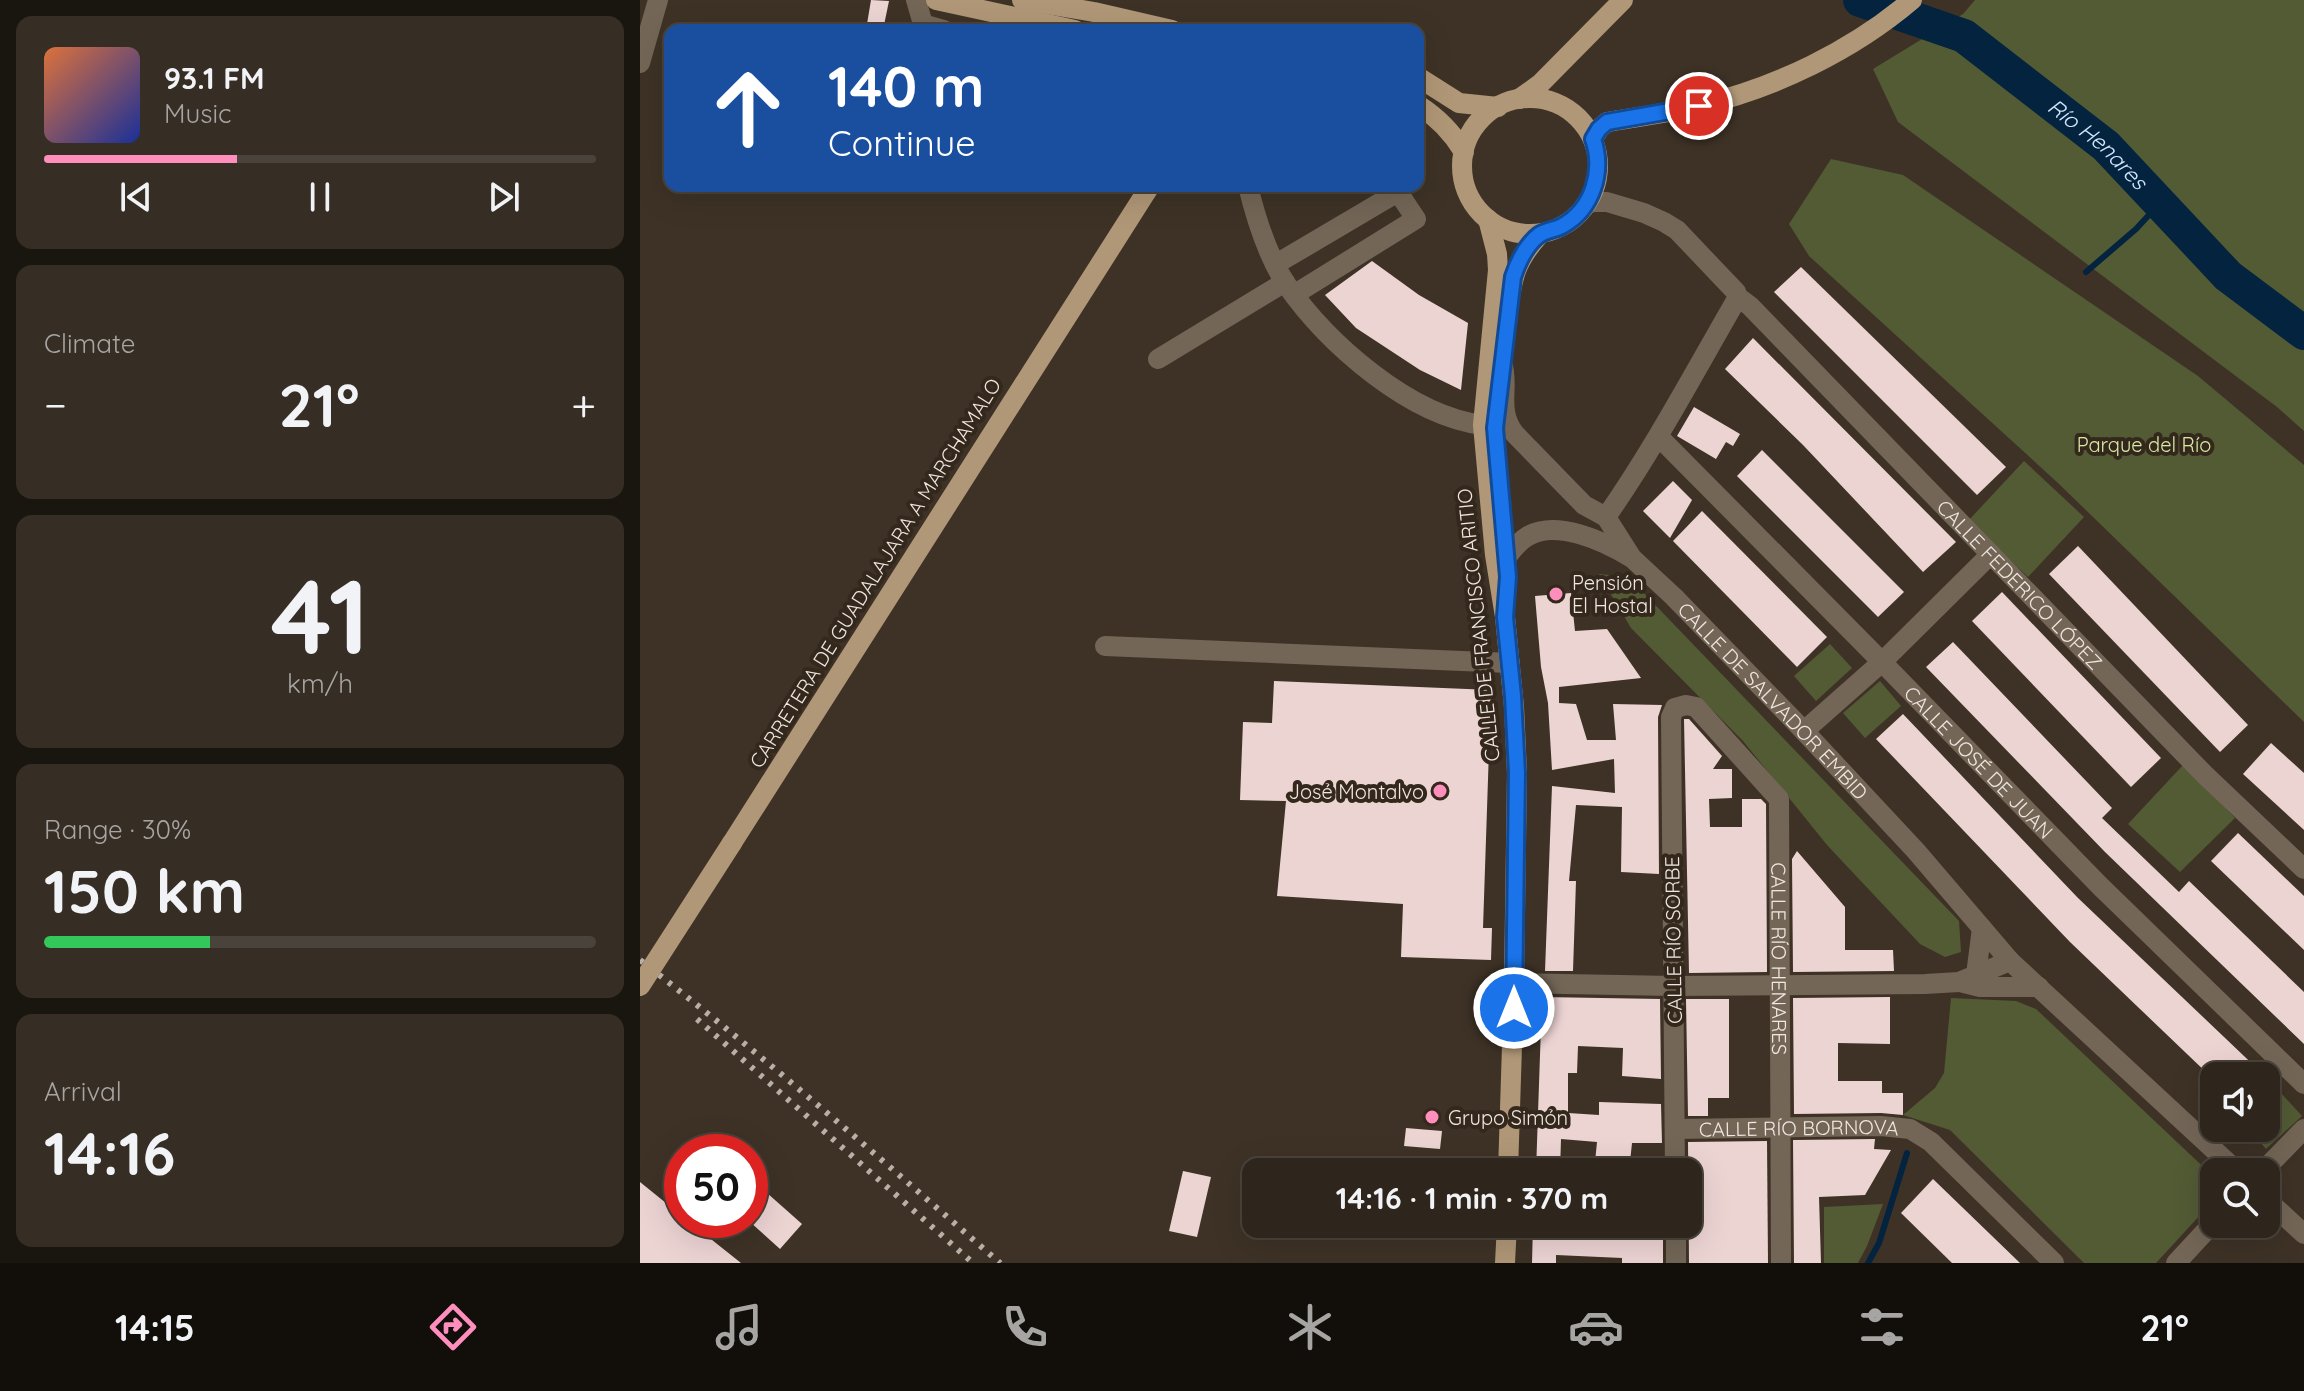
<!DOCTYPE html>
<meta charset="utf-8">
<style>
:root{--surface:#2e261c;--page:#362e25;--text:#f1f3f6;--muted:#a7a5a3;--line:#49433b;--accent:#fe8ebb}
body{margin:0;font-family:Quicksand,sans-serif;background:var(--page);color:var(--text);height:100vh;display:flex;flex-direction:column;font-size:30px;white-space:nowrap}
*{box-sizing:border-box;margin:0}
p{font-size:26px;color:var(--muted)}
.icon{flex:none;width:44px;height:44px;fill:none;stroke:currentColor;stroke-width:2;stroke-linecap:round;stroke-linejoin:round}
.map{position:relative;flex:1;overflow:hidden}
.drawer{display:flex;flex-direction:column;gap:16px;padding:16px;background:#19150f;width:640px}
.drawer>*{flex:none}
.banner{position:absolute;left:24px;top:24px;width:760px;height:168px;border-radius:16px;box-shadow:0 8px 32px #0002,0 0 0 2px var(--line);background:#1a4fa0;color:#fff;overflow:hidden}
.tools{position:absolute;left:1560px;top:1062px;display:grid;gap:16px}
.tools a{display:grid;place-items:center;width:80px;height:80px;border-radius:16px;background:var(--surface);box-shadow:0 8px 32px #0002,0 0 0 2px var(--line);font-size:40px}
.speed{position:absolute;left:24px;top:1134px;display:flex;gap:16px;font-size:40px;font-weight:700;text-align:center}
.speed>*{display:grid;place-content:center;width:104px;height:104px;border-radius:50%;background:var(--surface);box-shadow:0 8px 32px #0002,0 0 0 2px var(--line);line-height:1}
.speed .limit{border:12px solid #d22;background:#fff;color:#111}
.pin{position:absolute;display:grid;place-items:center;width:68px;height:68px;color:#fff;margin:-34px;border:4px solid #fff;border-radius:50%;box-shadow:0 2px 8px #0007}
.me{position:absolute;width:88px;margin:-44px;rotate:0deg;stroke-linejoin:round;filter:drop-shadow(0 0 6px #0008)}
.turn{display:flex;align-items:center;gap:28px;height:168px;padding:0 32px;font-size:36px}
.turn .icon{width:104px;height:104px;stroke-width:2.5}
.turn b{display:block;font-size:56px;line-height:68px}
.big{font-size:60px;font-weight:800;line-height:1.1}
.drawer .tile{flex:1;display:flex;flex-direction:column;justify-content:center;gap:12px;min-width:0;padding:0 28px;border-radius:16px;background:var(--page)}
.drawer .dial{align-items:center;gap:0}
.dial b{font-size:104px;line-height:1}
.song{display:flex;align-items:center;gap:24px}
.cover{width:96px;height:96px;border-radius:12px;background:linear-gradient(135deg,hsl(20 70% 55%),hsl(230 70% 35%))}
.played{height:8px;border-radius:4px;background:linear-gradient(90deg,var(--accent) 35%,var(--line) 35%)}
.keys{display:flex;justify-content:space-around;direction:ltr}
.heat{display:flex;justify-content:space-between;align-items:center;font-size:44px;direction:ltr}
.charge{height:12px;border-radius:6px;background:linear-gradient(90deg,#34c759 30%,var(--line) 0)}
.trip{position:absolute;left:602px;top:1158px;width:460px;height:80px;border-radius:16px;background:var(--surface);box-shadow:0 8px 32px #0002,0 0 0 2px var(--line);font-weight:800;line-height:80px;text-align:center}
.menu{display:flex;height:128px;justify-content:space-around;align-items:center;background:#120f0b;color:var(--muted)}
.menu .icon{width:56px;height:56px}
.menu .current{color:var(--accent)}
.menu b{font-size:36px;color:var(--text)}
main{display:flex;flex:1;min-height:0}
.map>svg:first-child{display:block}
</style>
<main>
<section class="drawer">
<div class="tile">
<div class="song"><i class="cover"></i><div><b>93.1 FM</b><p>Music</p></div></div>
<div class="played"></div>
<div class="keys"><svg class="icon" aria-label="previous" viewBox="0 0 24 24"><path d="M18 5L8 12l10 7zM5 5v14"/></svg><svg class="icon" aria-label="pause" viewBox="0 0 24 24"><path d="M8 5v14M16 5v14"/></svg><svg class="icon" aria-label="next" viewBox="0 0 24 24"><path d="M6 5l10 7-10 7zM19 5v14"/></svg></div>
</div>
<div class="tile"><p>Climate</p>
<div class="heat"><a>−</a><b class="big">21°</b><a>+</a></div>
</div>
<div class="tile dial"><b>41</b><p>km/h</p></div>
<div class="tile"><p>Range · 30%</p><b class="big">150 km</b><div class="charge"></div></div>
<div class="tile"><p>Arrival</p><b class="big">14:16</b></div>
</section>
<div class="map">
<svg width="1664" height="1263" viewBox="0 0 1664 1263">
<rect width="100%" height="100%" fill="#3e3226"/>
<g fill="#525b34">
<path d="M1335,0H1664V431L1637,407L1258,122L1233,69L1323,14Z"/>
<path d="M1191,159L1263,175L1558,376L1664,465V722L1418,483L1169,256L1149,224Z"/>
<path d="M1384,461L1444,517L1388,577L1328,521Z"/>
<path d="M959,574L969,575L997,586L1319,921L1321,952L1305,957L1280,944L1187,845L1103,741L991,628Z"/>
<path d="M1190,644L1212,668L1176,701L1154,676Z"/>
<path d="M1240,681L1261,706L1225,738L1203,713Z"/>
<path d="M1544,764L1595,818L1540,872L1488,824Z"/>
<path d="M1311,998L1376,1001L1396,1009L1574,1177V1200L1516,1263H1444L1310,1130L1263,1115L1295,1088L1304,1073Z"/>
<path d="M1640,1092L1662,1116L1626,1149L1608,1128H1626V1104Z"/>
<path d="M1243,1204L1227,1246L1218,1263H1184V1207Z"/>
</g>
<g fill="none" stroke-linecap="round" stroke-linejoin="round">
<g stroke="#03233e" stroke-width="6">
<path d="M1446,272L1496,229L1520,203"/>
<path d="M1228,1263L1239,1243L1267,1153"/>
</g>
<path stroke="#03233e" stroke-width="34" id="s1" d="M1220,0L1324,36L1466,146L1588,276L1664,333"/>
</g>
<g fill="#ecd4d3">
<path d="M231,0L249,1L243,30H226Z"/>
<path d="M732,261L779,295L828,323L821,390L780,370L716,328L685,295Z"/>
<path d="M1161,267L1366,467L1337,495L1134,292Z"/>
<path d="M1113,338L1316,542L1283,572L1163,445L1085,369Z"/>
<path d="M1054,407L1100,434L1093,446L1086,442L1076,459L1037,436Z"/>
<path d="M1122,450L1264,592L1238,617L1097,476Z"/>
<path d="M1033,481L1052,500L1030,538L1003,511Z"/>
<path d="M1062,511L1187,637L1157,667L1033,541Z"/>
<path d="M1438,546L1608,725L1580,752L1409,574Z"/>
<path d="M1362,592L1521,758L1491,787L1332,621Z"/>
<path d="M931,593L935,631L967,629L1001,678L919,687V703L936,704L947,740H976L973,704L1022,705L1018,717L1019,874L981,872L982,807L936,805L929,881H936L933,971H905L912,786L975,793L974,759L912,770L908,703L901,667L895,596Z"/>
<path d="M1313,642L1472,808L1462,818L1539,892L1549,881L1664,992V1044L1465,852L1286,667Z"/>
<path d="M634,681L851,690L843,928H852L851,960L761,957L763,904L637,896L646,801L600,800L603,722L632,723Z"/>
<path d="M1263,714L1438,898L1625,1076H1570L1430,942L1236,739Z"/>
<path d="M1044,719H1049L1082,756L1073,769H1092V798L1069,799L1070,827H1102V799H1121L1126,804L1127,972L1049,973Z"/>
<path d="M1631,743L1664,773V830L1603,774Z"/>
<path d="M1598,833L1664,896V950L1571,861Z"/>
<path d="M1157,851L1205,907V950H1253L1254,971L1153,972L1152,859Z"/>
<path d="M902,997L1020,999L1021,1079L982,1076L983,1048L938,1046L937,1073H928V1113L959,1115V1102L1021,1104L1022,1143H992L989,1172H954L957,1142L921,1139L920,1172H896Z"/>
<path d="M1250,997V1044L1198,1043V1081H1242V1093H1263V1115L1241,1113L1154,1114L1153,998Z"/>
<path d="M1046,999H1089V1098H1068V1116H1048Z"/>
<path d="M766,1128L802,1131L800,1149L764,1146Z"/>
<path d="M1235,1139L1234,1149L1251,1150L1225,1195L1179,1197L1181,1263H1154L1153,1140Z"/>
<path d="M1127,1141L1128,1263H1049L1048,1142Z"/>
<path d="M543,1171L571,1177L557,1237L529,1231Z"/>
<path d="M110,1178L162,1224L140,1249L110,1222Z"/>
<path d="M1293,1179L1380,1263H1312L1261,1213Z"/>
<path d="M0,1182L42,1216V1220H47L101,1263H0Z"/>
<path d="M893,1224H917V1230L955,1232L956,1224H1023V1263H982V1258L916,1255V1263H892Z"/>
</g>
<g fill="none" stroke-linecap="round" stroke-linejoin="round">
<g stroke="#736657" stroke-width="20">
<path d="M276,0L283,24L304,30"/>
<path d="M0,63L18,0"/>
<path d="M608,186C616,219 627,255 646,284C687,343 769,416 843,425"/>
<path id="s2" d="M945,205L953,202H967L1004,213L1024,222L1037,230L1096,292L1098,297L1110,306L1564,774L1664,869"/>
<path d="M636,264L758,192L776,219L655,294"/>
<path d="M518,359L645,282"/>
<path id="s3" d="M862,362C870,388 856,408 874,433L944,505L966,517L992,558L1034,597L1164,731L1276,851L1370,961L1598,1172"/>
<path id="s4" d="M1019,437L1242,662L1460,886L1664,1084"/>
<path d="M966,517C1015,447 1055,371 1098,297"/>
<path d="M866,558C872,550 879,541 888,536C917,519 965,542 990,557"/>
<path d="M465,646L870,663"/>
<path d="M1164,731L1242,662L1351,554"/>
<path d="M1336,975L1342,928"/>
<path d="M1320,982L1340,987H1399"/>
<path d="M874,983L1033,986L1285,984L1319,982L1370,961"/>
<path id="s5" d="M1035,1129L1241,1126L1270,1129L1291,1142L1414,1263"/>
<path id="s6" d="M1035,1172L1031,717L1035,708L1046,705L1056,707L1139,799L1141,1263"/>
<path d="M1622,1172L1664,1129"/>
<path d="M1626,1199L1664,1234"/>
<path d="M1036,1224V1263"/>
<path d="M1536,1263L1574,1222"/>
</g>
<g stroke="#b09777" stroke-width="20">
<path d="M296,0L435,30"/>
<path d="M382,0L454,12L532,30"/>
<path d="M778,77L819,103L858,107"/>
<circle cx="890" cy="166" r="68"/>
<path d="M879,99L900,84L983,0"/>
<path d="M778,105C797,117 812,132 824,152"/>
<path d="M953,139L959,129L967,122C997,117 1028,113 1058,106C1135,88 1212,51 1272,0"/>
<path d="M848,219L857,254L858,270L843,425L855,555L865,617L874,707L877,773L874,983L868,1172"/>
<path d="M867,318C872,280 873,264 900,234"/>
<path d="M92,843L510,186"/>
<path d="M865,1263L867,1224"/>
</g>
<g stroke="#b8afa7" stroke-width="6" stroke-dasharray="4 8" stroke-linecap="butt">
<path d="M0,960C124,1056 242,1160 360,1263"/>
<path d="M57,1019L333,1263"/>
</g>
<path stroke="#b09777" stroke-width="20" d="M0,986L92,843"/>
</g>
<g fill="none" stroke-linecap="round" stroke-linejoin="round">
<g stroke="#114b97" stroke-width="20">
<path id="route" d="M874,1008L877,773L873,696L865,617L868,577L855,428L873,277C878,262 886,245 899,235C906,230 915,230 922,226C953,209 964,171 953,139L959,129L967,122L1059,106"/>
</g>
<use href="#route" stroke="#1a73e8" stroke-width="14"/>
</g>
<g fill="#fe8ebb" stroke="#34281c" stroke-width="3">
<circle cx="916" cy="594" r="8"/>
<circle cx="800" cy="791" r="8"/>
<circle cx="792" cy="1117" r="8"/>
</g>
<g text-anchor="middle" dominant-baseline="central" stroke-width="8" stroke-linejoin="round" paint-order="stroke">
<g font-size="20" fill="#d8e9a3" stroke="#34281c">
<text x="1504" y="444">Parque del Río</text>
</g>
<g font-size="20" fill="#efe7e0" stroke="#34281c">
<text transform="translate(235 573) rotate(-58)">CARRETERA DE GUADALAJARA A MARCHAMALO</text>
<text stroke="none"><textPath href="#s2" startOffset="592">CALLE FEDERICO LÓPEZ</textPath></text>
<text transform="translate(838 625) rotate(-96)">CALLE DE FRANCISCO ARITIO</text>
<text stroke="none"><textPath href="#s3" startOffset="448">CALLE DE SALVADOR EMBID</textPath></text>
<text stroke="none"><textPath href="#s4" startOffset="456">CALLE JOSÉ DE JUAN</textPath></text>
<text transform="translate(1033 940) rotate(-91)">CALLE RÍO SORBE</text>
<text stroke="none"><textPath href="#s6" startOffset="770">CALLE RÍO HENARES</textPath></text>
<text stroke="none"><textPath href="#s5" startOffset="124">CALLE RÍO BORNOVA</textPath></text>
</g>
<g font-size="20" fill="#efe7e0" stroke="#34281c" text-anchor="start">
<text x="932" y="582">Pensión<tspan x="932" dy="23">El Hostal</tspan></text>
<text x="784" y="791" text-anchor="end">José Montalvo</text>
<text x="808" y="1117">Grupo Simón</text>
</g>
<g font-size="22" font-style="italic" fill="#d1e6fc" stroke="#34281c">
<text stroke="none"><textPath href="#s1" startOffset="282">Río Henares</textPath></text>
</g>
</g>
</svg>
<div class="tools">
<a><svg class="icon" aria-label="sound" viewBox="0 0 24 24"><path d="M4 9h4l5-4v14l-5-4H4zM17 9q2 3 0 6"/></svg></a>
<a><svg class="icon" aria-label="search" viewBox="0 0 24 24"><circle cx="10" cy="10" r="6"/><path d="M15 15l6 6"/></svg></a>
</div>
<div class="speed"><div class="limit">50</div></div>
<div class="pin" style="left:1059px;top:106px;background:#d93025"><svg class="icon" aria-label="arrive" viewBox="0 0 24 24"><path d="M6 21V4h12l-3 4 3 4H6"/></svg></div>
<svg class="me" style="left:874px;top:1008px" viewBox="-20 -20 40 40"><circle r="17" fill="#1a73e8" stroke="#fff" stroke-width="3"/><path d="M0-11L8 9 0 5-8 9z" fill="#fff"/></svg>
<div class="trip">14:16 · 1 min · 370 m</div>
<div class="banner">
<div class="turn"><svg class="icon" aria-label="ahead" viewBox="0 0 24 24"><path d="M12 20V5M6 11l6-6 6 6"/></svg><div><b>140 m</b>Continue</div></div>
</div>
</div>
</main>
<nav class="menu">
<b>14:15</b>
<svg class="icon current" aria-label="directions" viewBox="0 0 24 24"><path d="M12 3l9 9-9 9-9-9zM9 14v-3h6M13 9l2 2-2 2"/></svg>
<svg class="icon" aria-label="music" viewBox="0 0 24 24"><path d="M9 18V5l10-2v13"/><circle cx="6" cy="18" r="3"/><circle cx="16" cy="16" r="3"/></svg>
<svg class="icon" aria-label="phone" viewBox="0 0 24 24"><path d="M5 4h4l2 5-3 2q2 4 5 5l2-3 5 2v4C11 20 4 13 5 4z"/></svg>
<svg class="icon" aria-label="climate" viewBox="0 0 24 24"><path d="M12 3v18M4 7l16 10M4 17L20 7"/></svg>
<svg class="icon" aria-label="car" viewBox="0 0 24 24"><path d="M5 17H2v-5l4-1 3-4h7l3 4 3 1v5h-3M9 17h6M6 11h13"/><circle cx="7" cy="17" r="2"/><circle cx="17" cy="17" r="2"/></svg>
<svg class="icon" aria-label="filters" viewBox="0 0 24 24"><path d="M4 7h16M4 17h16"/><circle cx="9" cy="7" r="2"/><circle cx="15" cy="17" r="2"/></svg>
<b>21°</b>
</nav>
